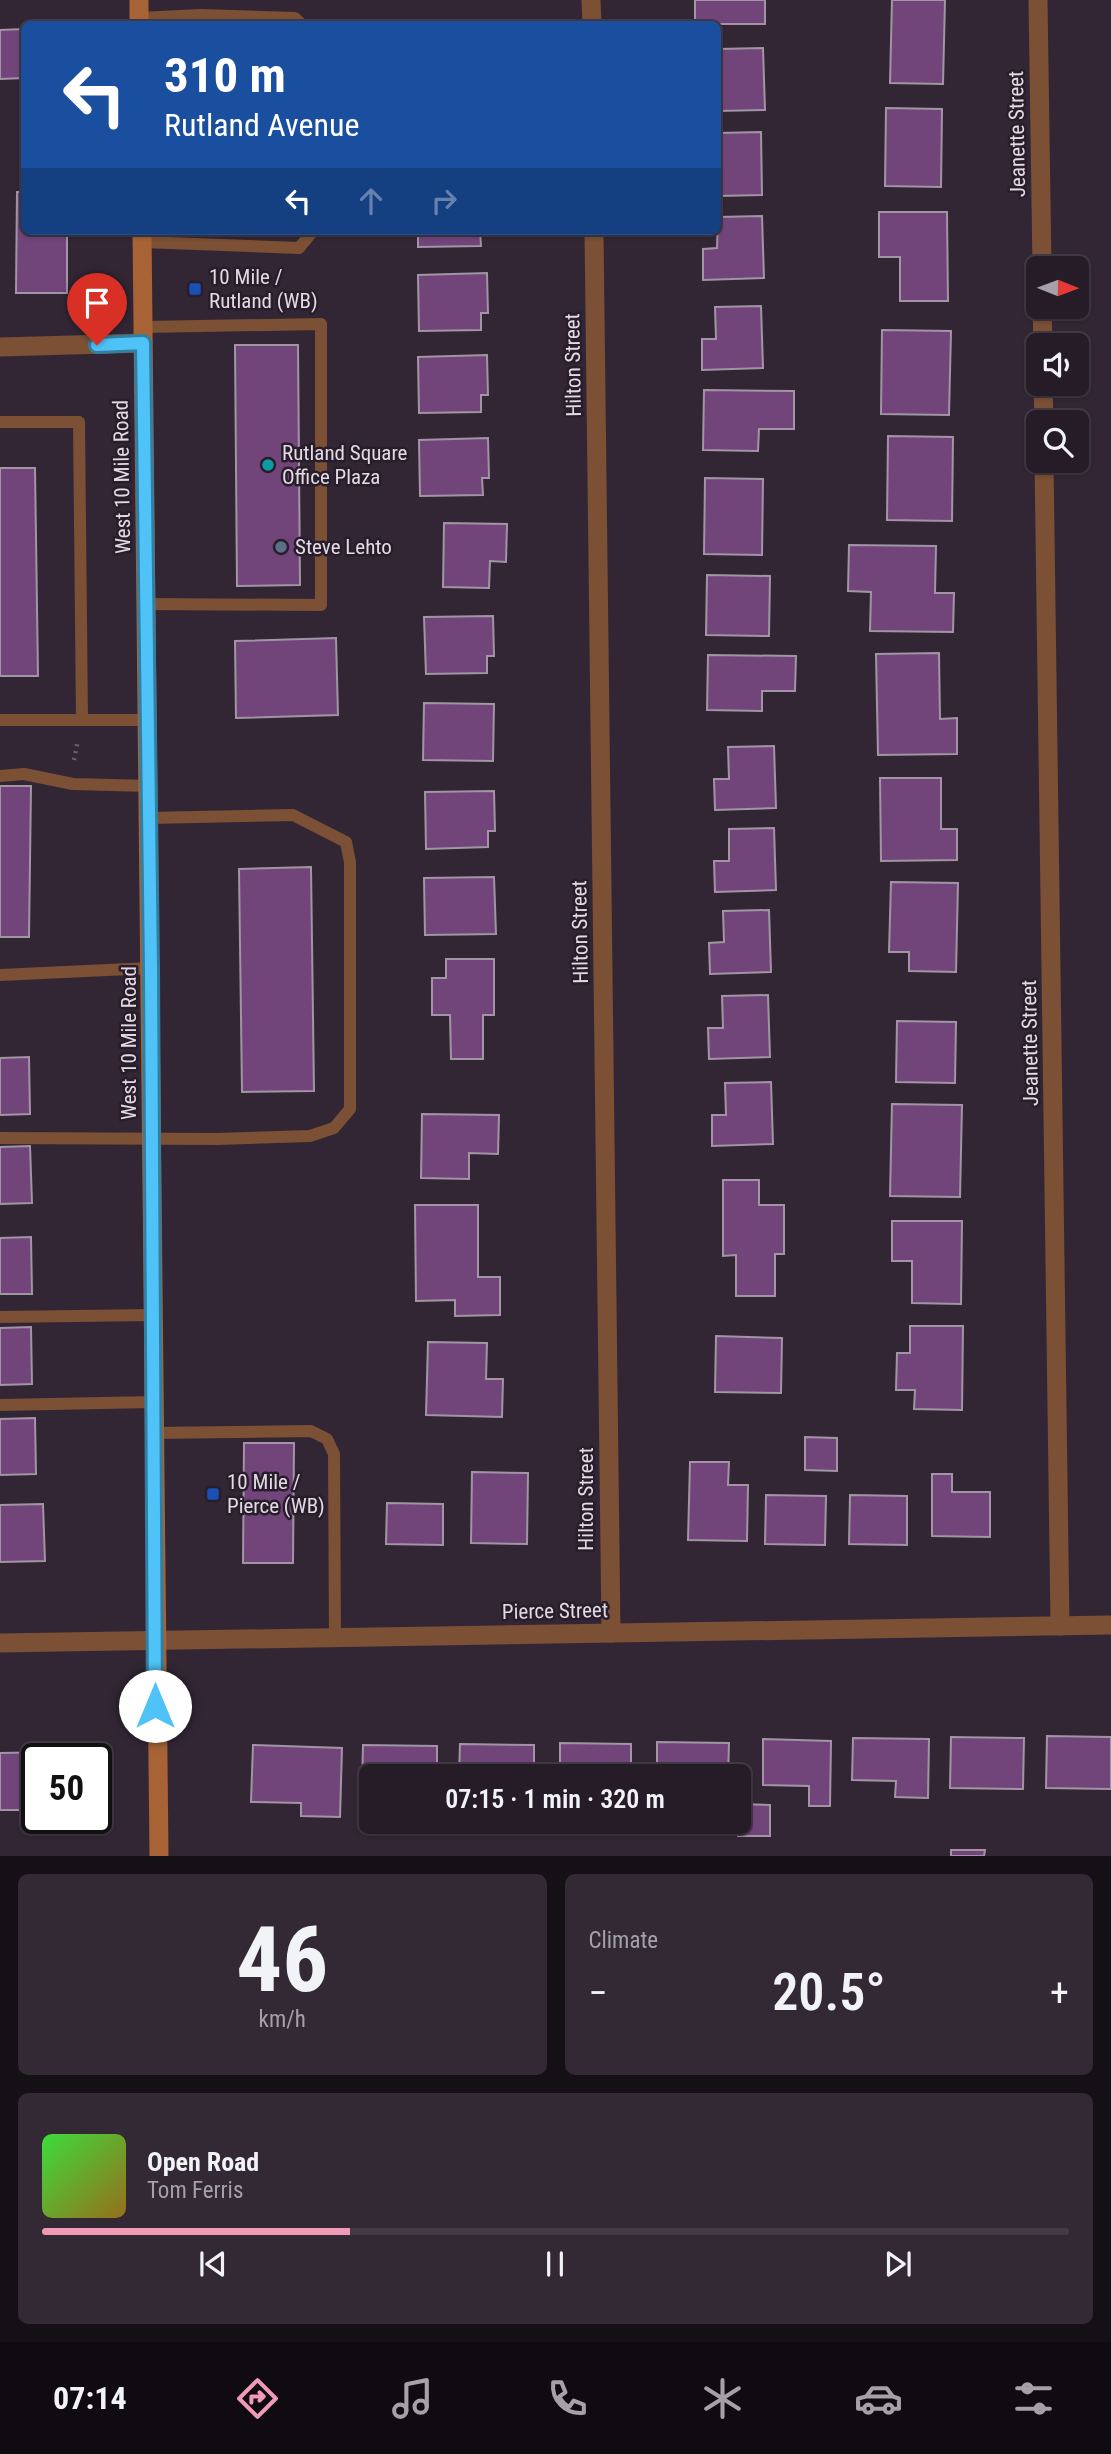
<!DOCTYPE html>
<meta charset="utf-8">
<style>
:root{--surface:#261c28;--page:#322934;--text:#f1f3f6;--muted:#a4a1a8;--line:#423a45;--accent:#f09ab5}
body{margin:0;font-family:"Roboto Condensed",sans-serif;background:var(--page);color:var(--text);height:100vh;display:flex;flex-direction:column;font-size:26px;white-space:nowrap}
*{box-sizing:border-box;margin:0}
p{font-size:23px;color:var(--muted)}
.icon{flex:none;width:38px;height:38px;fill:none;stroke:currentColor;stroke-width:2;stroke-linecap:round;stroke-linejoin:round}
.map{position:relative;height:1856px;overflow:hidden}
.drawer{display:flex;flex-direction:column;gap:18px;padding:18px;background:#150f16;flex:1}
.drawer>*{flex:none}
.banner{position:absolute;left:21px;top:21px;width:700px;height:214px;border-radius:10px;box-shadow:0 2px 5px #0004,0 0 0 2px var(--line);background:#1a4fa0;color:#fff;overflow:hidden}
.needle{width:46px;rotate:91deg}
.fabs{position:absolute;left:1026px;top:256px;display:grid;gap:14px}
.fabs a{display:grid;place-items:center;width:63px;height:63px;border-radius:10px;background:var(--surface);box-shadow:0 2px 5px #0004,0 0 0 2px var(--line);font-size:35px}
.speed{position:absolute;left:21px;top:1743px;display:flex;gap:14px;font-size:35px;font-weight:700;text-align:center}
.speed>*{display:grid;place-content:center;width:91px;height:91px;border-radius:50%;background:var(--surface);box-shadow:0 2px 5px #0004,0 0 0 2px var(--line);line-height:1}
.speed .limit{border:4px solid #111;border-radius:10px;background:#fff;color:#111}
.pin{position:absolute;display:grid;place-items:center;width:60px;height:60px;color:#fff;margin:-72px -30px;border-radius:50% 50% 50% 0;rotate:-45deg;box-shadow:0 0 7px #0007}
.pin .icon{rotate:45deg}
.me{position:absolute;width:77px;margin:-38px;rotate:0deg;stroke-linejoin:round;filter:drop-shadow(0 0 5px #0008)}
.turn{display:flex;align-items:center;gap:24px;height:147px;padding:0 28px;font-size:32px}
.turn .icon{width:91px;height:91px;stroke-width:2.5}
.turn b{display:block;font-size:49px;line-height:60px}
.lanes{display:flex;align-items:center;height:66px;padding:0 28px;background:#0003;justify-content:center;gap:35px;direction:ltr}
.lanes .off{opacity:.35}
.big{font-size:52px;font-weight:600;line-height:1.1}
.drawer .tile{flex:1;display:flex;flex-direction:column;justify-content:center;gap:10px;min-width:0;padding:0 24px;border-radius:10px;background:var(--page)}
.drawer .dial{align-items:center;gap:0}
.dial b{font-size:91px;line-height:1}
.song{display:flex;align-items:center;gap:21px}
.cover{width:84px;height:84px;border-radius:10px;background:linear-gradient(135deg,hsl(120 70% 55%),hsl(40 70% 35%))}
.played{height:7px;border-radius:4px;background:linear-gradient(90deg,var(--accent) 30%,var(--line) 30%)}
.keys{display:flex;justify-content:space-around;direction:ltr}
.heat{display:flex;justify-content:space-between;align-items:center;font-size:38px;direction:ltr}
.drawer .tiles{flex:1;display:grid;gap:18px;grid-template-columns:1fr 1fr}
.tile:last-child{grid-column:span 2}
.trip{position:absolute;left:359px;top:1764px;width:392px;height:70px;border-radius:10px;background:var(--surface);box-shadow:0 2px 5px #0004,0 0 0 2px var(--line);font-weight:600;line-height:70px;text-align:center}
.dock{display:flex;height:112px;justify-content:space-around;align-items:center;background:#0f0b10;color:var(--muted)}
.dock .icon{width:49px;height:49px}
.dock .selected{color:var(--accent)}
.dock b{font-size:32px;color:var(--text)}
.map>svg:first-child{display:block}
</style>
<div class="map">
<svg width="1111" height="1856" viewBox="0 0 1111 1856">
<rect width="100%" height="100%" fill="#322635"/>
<g fill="#71457a" stroke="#a294a5" stroke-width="2">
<rect x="695" y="0" width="70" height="24"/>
<path d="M892,0H945L943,84L890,83Z"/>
<path d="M486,20V24H417V22Z"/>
<path d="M24,29V78L0,79V30Z"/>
<path d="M763,48L765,110L718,111V49Z"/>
<path d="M886,108L942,109L941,187L885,186Z"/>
<path d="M761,132L762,195L718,196V133Z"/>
<path d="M17,192H24V231H67V293H16Z"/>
<path d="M879,212H947L948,301H900V257H879Z"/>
<path d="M762,216L764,278L703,280V249L717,248L718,217Z"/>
<path d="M418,231H480L481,246L418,247Z"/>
<path d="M487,273L488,313H481V330L419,331L418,275Z"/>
<path d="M761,306L763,368L702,370V339H716L715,307Z"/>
<path d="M882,330L951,331L949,415L881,414Z"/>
<path d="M235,345H298L300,585L237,586Z"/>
<path d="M487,355L488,395H481V412L419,413L418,357Z"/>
<path d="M704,390L794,391V429H759L758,451L703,450Z"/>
<path d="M888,436L953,437L952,521L887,520Z"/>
<path d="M488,438L489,478H482L483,495L420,496L419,440Z"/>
<path d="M0,468H35L38,676H0Z"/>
<path d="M705,478L763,479L762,555L704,554Z"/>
<path d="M444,523L507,524L506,562L490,561L489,588L443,587Z"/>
<path d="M849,545L936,546L935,593H954L953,632L870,631L871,592L848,591Z"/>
<path d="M707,575L770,576L769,636L706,635Z"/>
<path d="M493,616L494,656H487V673L426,674L424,617Z"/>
<path d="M336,638L338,715L236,718L235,641Z"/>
<path d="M939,653L940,719L957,718V754L878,755L876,654Z"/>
<path d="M708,655L796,656L795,691H762V711L707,710Z"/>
<path d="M424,703L494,704L493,761L423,760Z"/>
<path d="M774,746L776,808L715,810L714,779H729L728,747Z"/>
<path d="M880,778H941V829H957V860L881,861Z"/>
<path d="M0,786H31L29,937H0Z"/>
<path d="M494,791L495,831H488V847L426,849L425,792Z"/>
<path d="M774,828L776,890L715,892L714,861H729V829Z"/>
<path d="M311,867L314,1091L242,1092L239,869Z"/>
<path d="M494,877L496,934L425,935L424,878Z"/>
<path d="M891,882L958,883L956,972L909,971V952H889Z"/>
<path d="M769,910L771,972L710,974L709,943L724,942L723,911Z"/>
<path d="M446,959H494V1015H483V1059H451L450,1015H432V978H446Z"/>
<path d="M768,995L770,1057L709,1059L708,1028H723L722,996Z"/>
<path d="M897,1021L956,1022L955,1083L896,1082Z"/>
<path d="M29,1057L30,1114L0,1115V1058Z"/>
<path d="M771,1082L773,1144L712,1146V1115H726L725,1083Z"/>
<path d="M892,1104L962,1105L960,1197L890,1196Z"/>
<path d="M422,1114L499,1115L498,1154L469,1153V1179L421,1178Z"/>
<path d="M30,1146L32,1203L0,1204V1147Z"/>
<path d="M723,1180H759V1205H784V1254H775V1296H736V1255L723,1256Z"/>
<path d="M415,1205H478V1277H500V1315L455,1316V1300L416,1301Z"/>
<path d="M892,1221H962L961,1304L912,1303V1261H892Z"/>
<path d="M31,1237L32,1294H0V1238Z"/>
<path d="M910,1326H963L962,1410L914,1409L915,1390H896L897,1353H910Z"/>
<path d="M31,1327L32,1384L0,1385V1328Z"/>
<path d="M716,1336L782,1338L781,1393L715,1392Z"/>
<path d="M428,1342L487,1343L486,1379H503L502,1417L426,1415Z"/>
<path d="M35,1418L36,1474L0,1475V1419Z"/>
<path d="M805,1437L837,1438V1471L805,1470Z"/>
<path d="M244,1443H294L293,1563H243Z"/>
<path d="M690,1462H729L728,1485H748L747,1541L688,1540Z"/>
<path d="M472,1472L528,1473L527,1544L471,1543Z"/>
<path d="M932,1474H952V1492H990V1537L932,1536Z"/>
<path d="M766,1495L826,1496L825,1545L765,1544Z"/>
<path d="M850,1495L907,1496V1545L849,1544Z"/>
<path d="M387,1503L443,1504V1545L386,1544Z"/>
<path d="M43,1504L45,1561L0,1562V1505Z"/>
<path d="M1047,1736L1111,1737V1789L1046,1788Z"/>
<path d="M951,1737L1024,1738L1023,1789L950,1788Z"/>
<path d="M853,1738L929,1739L928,1798L895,1797L896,1781L852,1780Z"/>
<path d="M763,1739L831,1741L830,1806H809V1786L763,1785Z"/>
<path d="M657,1742L729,1743L728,1776H657Z"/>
<path d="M560,1743L631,1744V1776H560Z"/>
<path d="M460,1744L534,1745V1776H459Z"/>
<path d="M253,1745L342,1748L340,1817L301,1816V1803L251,1802Z"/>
<path d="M363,1745L437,1746V1776H371V1786H362Z"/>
<path d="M52,1752V1759H37V1810H0V1753Z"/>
<path d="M739,1804L770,1805V1836H738Z"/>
<path d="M951,1850H985L984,1856H951Z"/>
</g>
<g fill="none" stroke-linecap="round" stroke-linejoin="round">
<path stroke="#6a5f6c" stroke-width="4.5" stroke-dasharray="2 5" stroke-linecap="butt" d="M74,760L78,740"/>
<g stroke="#7b5035" stroke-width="12">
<path d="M139,18L201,15L295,18L301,24"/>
<path d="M142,242L299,248L313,231"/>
<path d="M143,327L321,324V605L147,604"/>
<path d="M0,422H79L82,720"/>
<path d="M0,720H149"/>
<path d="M0,776L24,774L73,784L149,786"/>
<path d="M0,975L151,968"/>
<path d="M0,1138L217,1139L310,1136L334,1128L350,1109V862L346,842L293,815L149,818"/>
<path d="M0,1317L153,1315"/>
<path d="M0,1405L154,1402"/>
<path d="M153,1433L311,1431L327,1439L334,1454L335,1637"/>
</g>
<g stroke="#7b5035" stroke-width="19">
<path d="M591,0L592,24"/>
<path d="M1038,0L1042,268"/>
<path d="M594,231L611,1633"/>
<path d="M1042,306L1043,345"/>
<path d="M0,347L143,343"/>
<path d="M1043,383L1044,422"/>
<path d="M1044,460L1060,1626"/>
<path d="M0,1643L1111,1625"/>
</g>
<g stroke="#a76335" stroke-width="19">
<path d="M139,0V24"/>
<path d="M142,231L159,1856"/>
</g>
</g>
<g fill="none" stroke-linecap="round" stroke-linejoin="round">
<g stroke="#337fa1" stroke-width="18">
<path id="route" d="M97,345L143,343L151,968L155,1706"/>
</g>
<use href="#route" stroke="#4fc3f7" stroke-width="12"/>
</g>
<g fill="#1a4fb4" stroke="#281d2b" stroke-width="2.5">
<rect x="188" y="282" width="14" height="14" rx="3.5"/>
<rect x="206" y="1487" width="14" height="14" rx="3.5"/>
</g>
<circle fill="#0f9aa8" stroke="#281d2b" stroke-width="2.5" cx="268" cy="465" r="7"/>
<circle fill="#5c6f8a" stroke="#281d2b" stroke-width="2.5" cx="281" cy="547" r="7"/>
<g text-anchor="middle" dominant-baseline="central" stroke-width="5" stroke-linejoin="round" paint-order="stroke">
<g font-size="21" fill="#e2dae3" stroke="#281d2b">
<text transform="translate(1017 134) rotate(-91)">Jeanette Street</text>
<text transform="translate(573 365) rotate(-91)">Hilton Street</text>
<text transform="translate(122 477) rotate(-91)">West 10 Mile Road</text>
<text transform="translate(580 932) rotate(-91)">Hilton Street</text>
<text transform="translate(129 1043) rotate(-90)">West 10 Mile Road</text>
<text transform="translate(1030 1043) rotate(-91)">Jeanette Street</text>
<text transform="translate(586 1499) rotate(-90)">Hilton Street</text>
<text transform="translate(555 1611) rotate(-1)">Pierce Street</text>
</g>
<g font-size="21" fill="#e2dae3" stroke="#281d2b" text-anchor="start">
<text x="209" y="277">10 Mile /<tspan x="209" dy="24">Rutland (WB)</tspan></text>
<text x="282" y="453">Rutland Square<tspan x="282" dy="24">Office Plaza</tspan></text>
<text x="295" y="547">Steve Lehto</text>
<text x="227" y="1482">10 Mile /<tspan x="227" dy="24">Pierce (WB)</tspan></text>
</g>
</g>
</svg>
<div class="fabs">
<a><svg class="needle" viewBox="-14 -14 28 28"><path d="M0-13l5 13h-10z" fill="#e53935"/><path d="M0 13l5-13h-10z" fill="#a4a1a8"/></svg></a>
<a><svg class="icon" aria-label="sound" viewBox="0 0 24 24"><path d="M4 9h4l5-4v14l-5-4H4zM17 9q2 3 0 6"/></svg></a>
<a><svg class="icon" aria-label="search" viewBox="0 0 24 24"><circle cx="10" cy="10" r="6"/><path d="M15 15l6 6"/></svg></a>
</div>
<div class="speed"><div class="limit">50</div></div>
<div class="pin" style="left:97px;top:345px;background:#d93025"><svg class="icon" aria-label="arrive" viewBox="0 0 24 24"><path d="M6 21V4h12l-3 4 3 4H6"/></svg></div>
<svg class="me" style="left:155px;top:1706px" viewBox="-20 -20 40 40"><circle r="19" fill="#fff"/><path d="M0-13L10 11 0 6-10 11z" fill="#4fc3f7"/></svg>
<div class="trip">07:15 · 1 min · 320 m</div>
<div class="banner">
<div class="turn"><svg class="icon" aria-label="left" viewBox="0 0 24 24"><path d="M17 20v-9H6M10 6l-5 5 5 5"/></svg><div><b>310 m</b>Rutland Avenue</div></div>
<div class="lanes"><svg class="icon" aria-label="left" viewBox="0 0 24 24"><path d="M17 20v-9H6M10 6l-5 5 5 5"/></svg><svg class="icon off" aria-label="ahead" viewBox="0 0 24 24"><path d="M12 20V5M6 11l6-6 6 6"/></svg><svg class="icon off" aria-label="right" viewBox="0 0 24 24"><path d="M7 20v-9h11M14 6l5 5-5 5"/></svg></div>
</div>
</div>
<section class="drawer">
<div class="tiles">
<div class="tile dial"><b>46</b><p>km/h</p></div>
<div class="tile"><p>Climate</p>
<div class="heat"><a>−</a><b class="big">20.5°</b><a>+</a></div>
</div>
<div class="tile">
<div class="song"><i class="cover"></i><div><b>Open Road</b><p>Tom Ferris</p></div></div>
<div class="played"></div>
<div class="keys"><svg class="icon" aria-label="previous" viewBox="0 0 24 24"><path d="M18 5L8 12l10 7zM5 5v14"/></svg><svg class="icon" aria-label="pause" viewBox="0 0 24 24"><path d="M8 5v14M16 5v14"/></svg><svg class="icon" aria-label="next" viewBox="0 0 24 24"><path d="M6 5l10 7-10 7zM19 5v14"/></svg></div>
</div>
</div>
</section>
<nav class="dock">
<b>07:14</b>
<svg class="icon selected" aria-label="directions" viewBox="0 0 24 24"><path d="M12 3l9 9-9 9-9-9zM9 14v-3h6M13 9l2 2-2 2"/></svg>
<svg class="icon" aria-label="music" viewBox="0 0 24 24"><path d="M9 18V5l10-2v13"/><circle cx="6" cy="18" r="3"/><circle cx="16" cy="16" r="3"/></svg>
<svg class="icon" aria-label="phone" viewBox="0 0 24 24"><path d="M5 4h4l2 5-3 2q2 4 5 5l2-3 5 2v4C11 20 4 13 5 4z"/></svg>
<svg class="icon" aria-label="climate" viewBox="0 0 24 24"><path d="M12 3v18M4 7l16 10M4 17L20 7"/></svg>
<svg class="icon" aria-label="car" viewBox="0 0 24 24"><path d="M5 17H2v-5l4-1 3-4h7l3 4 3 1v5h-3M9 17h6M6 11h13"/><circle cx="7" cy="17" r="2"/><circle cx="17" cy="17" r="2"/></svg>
<svg class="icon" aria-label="filters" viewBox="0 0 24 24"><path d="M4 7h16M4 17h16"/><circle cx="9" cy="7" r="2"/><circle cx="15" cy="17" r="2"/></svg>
</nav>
